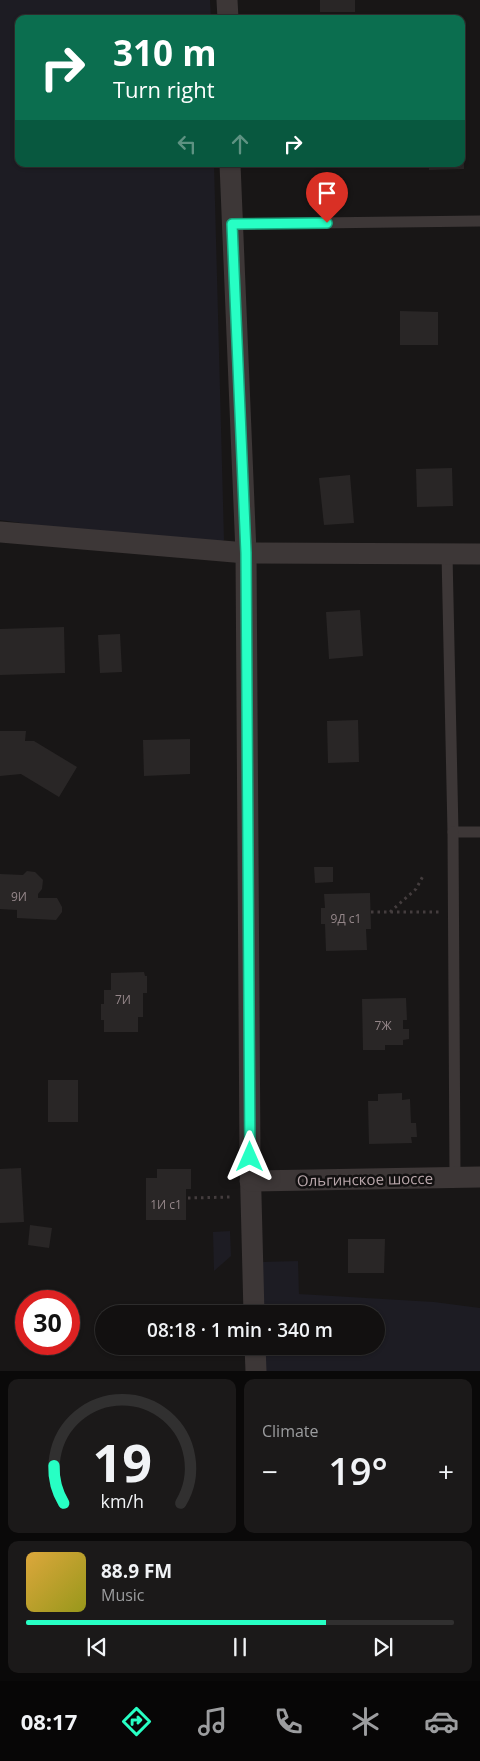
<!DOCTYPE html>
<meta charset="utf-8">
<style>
:root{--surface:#121010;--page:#1b1919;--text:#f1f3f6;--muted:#9c9d9f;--line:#313030;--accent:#27ffc4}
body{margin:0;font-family:"Open Sans",sans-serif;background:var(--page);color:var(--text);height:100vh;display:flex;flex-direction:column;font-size:19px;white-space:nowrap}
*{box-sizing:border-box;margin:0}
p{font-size:16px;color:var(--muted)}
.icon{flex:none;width:28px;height:28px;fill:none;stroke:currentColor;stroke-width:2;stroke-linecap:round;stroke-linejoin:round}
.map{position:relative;height:1371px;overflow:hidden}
.drawer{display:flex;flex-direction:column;gap:8px;padding:8px;background:#0a0909;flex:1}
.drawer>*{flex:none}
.hud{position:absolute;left:15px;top:15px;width:450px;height:152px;border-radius:10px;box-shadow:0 1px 4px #0004,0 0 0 1px var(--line);background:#0b6e4f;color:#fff;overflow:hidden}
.speed{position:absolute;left:15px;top:1290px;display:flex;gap:10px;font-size:25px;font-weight:700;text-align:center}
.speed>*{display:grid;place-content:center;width:65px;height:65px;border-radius:50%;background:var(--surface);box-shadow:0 1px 4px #0004,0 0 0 1px var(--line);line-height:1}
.speed .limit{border:8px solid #d22;background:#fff;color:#111}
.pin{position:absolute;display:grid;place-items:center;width:42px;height:42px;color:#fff;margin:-51px -21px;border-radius:50% 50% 50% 0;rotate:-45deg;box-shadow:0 0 5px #0007}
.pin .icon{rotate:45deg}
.me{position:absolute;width:55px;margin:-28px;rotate:0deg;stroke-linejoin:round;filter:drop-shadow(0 0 4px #0008)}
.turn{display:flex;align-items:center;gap:18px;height:105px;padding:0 15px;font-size:22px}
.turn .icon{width:65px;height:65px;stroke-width:2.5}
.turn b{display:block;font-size:35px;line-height:42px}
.lanes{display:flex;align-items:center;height:48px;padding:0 15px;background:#0003;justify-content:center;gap:25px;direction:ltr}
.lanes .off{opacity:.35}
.big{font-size:38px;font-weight:600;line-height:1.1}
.drawer .tile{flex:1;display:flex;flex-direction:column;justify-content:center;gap:8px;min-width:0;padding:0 18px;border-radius:10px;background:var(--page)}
.drawer .dial{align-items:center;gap:0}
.dial svg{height:130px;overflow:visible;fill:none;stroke:var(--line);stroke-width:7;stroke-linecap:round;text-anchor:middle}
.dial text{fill:var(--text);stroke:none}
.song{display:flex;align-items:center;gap:15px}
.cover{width:60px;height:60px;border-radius:8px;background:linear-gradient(135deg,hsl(40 70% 55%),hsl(60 70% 35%))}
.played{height:5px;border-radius:2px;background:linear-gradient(90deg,var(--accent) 70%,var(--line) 70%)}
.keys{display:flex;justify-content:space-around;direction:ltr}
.heat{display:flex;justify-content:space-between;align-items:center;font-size:28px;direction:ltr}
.drawer .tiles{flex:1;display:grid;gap:8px;grid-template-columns:1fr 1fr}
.tile:last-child{grid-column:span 2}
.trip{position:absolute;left:95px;top:1305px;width:290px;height:50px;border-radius:25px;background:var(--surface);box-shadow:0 1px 4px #0004,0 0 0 1px var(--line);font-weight:600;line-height:50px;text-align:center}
.menu{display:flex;height:80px;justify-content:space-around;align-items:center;background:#070606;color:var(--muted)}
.menu .icon{width:35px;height:35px}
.menu .selected{color:var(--accent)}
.menu b{font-size:22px;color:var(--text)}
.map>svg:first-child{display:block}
</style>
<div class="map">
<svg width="480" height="1371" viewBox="0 0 480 1371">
<rect width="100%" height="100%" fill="#181616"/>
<g fill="#1d1c23">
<path d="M0,0H210L211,19H19V164H214L224,540L206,549L0,520Z"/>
<path d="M230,1231L231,1256L214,1271L213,1232Z"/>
<path d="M298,1261L299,1294L434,1302L480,1308V1371H263V1346H376V1314H263L262,1262Z"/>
</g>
<g fill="#292626">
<rect x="320" y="0" width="35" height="12"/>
<path d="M461,120H463L464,169L429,170V164H461Z"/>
<path d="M400,311L438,312V345H400Z"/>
<path d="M452,468L453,506L417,507L416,469Z"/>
<path d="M350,475L354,523L324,525L319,478Z"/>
<path d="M360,610L363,656L329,659L326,612Z"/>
<path d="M64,627L65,673L0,675V629Z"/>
<path d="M120,634L122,672L100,673L98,635Z"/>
<path d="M358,720L359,762L328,763L327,721Z"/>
<path d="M0,731H26L25,741H34L77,767L59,797L21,774L0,776Z"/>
<path d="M190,739V774L144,776L143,740Z"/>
<path d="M314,867H333V882L315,883Z"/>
<path d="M27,871L35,872L43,880L42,889L38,894V898H57L62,907V912L56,920L17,918V910L0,909V874L23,875Z"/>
<path d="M370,893L371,929H366L367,950L326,951L325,924H321V908H325L324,894Z"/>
<path d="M144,972L145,976H147V993H143V1017H138V1032H104V1020H101V1004H104V990H111V973Z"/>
<path d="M406,998L407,1020H403V1029H409V1039L403,1040V1045H385V1050H363L362,999Z"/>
<rect x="48" y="1080" width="30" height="42"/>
<path d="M402,1093V1100L410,1099L411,1123H416L417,1137H411L412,1143L369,1144L368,1101H378V1094Z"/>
<path d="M21,1168L24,1222L0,1223V1169Z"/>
<path d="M157,1169H191V1189H186V1220H146V1178H157Z"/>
<path d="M30,1225L52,1228L49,1248L28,1245Z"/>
<path d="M348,1239H385L384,1273H348Z"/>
</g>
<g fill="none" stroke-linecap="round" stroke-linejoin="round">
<g stroke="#443d3e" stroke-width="3" stroke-dasharray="2.5 4" stroke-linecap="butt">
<path d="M371,912H440"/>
<path d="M390,912L416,889L423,876"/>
<path d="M188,1198L232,1197"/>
</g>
<g stroke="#3d3737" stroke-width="11">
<path d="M232,224L480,221"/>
<path d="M447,554L453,832H480"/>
<path d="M453,832L455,1175"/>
</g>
<g stroke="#3d3737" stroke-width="21">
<path d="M227,0L228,19"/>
<path d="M230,164L246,553L250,1157L254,1314"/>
<path d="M0,532L246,553L480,554"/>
<path d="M250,1181L480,1177"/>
<path d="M255,1346L256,1371"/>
</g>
</g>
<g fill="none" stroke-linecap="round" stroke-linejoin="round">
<g stroke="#19a67f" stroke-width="12">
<path id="route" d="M250,1157L246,553L232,224L327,223"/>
</g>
<use href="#route" stroke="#27ffc4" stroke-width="9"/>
</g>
<g text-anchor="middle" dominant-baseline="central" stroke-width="5" stroke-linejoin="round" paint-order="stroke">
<g font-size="12" fill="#95878a">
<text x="19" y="896">9И</text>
<text x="346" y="918">9Д с1</text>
<text x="123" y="999">7И</text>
<text x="383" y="1025">7Ж</text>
<text x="166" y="1204">1И с1</text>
</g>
<g font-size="15" fill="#b9a7ab" stroke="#131111">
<text transform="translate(365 1179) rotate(-1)">Ольгинское шоссе</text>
</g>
</g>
</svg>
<div class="speed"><div class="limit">30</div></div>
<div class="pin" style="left:327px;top:223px;background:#d93025"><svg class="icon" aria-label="arrive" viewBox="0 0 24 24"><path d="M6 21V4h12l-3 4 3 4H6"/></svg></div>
<svg class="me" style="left:250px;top:1157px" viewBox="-20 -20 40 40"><path d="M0-17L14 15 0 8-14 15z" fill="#27ffc4" stroke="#fff" stroke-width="4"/></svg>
<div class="trip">08:18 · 1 min · 340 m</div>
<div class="hud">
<div class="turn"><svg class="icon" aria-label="right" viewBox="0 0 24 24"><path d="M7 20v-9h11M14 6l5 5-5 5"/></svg><div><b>310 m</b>Turn right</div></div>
<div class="lanes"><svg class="icon off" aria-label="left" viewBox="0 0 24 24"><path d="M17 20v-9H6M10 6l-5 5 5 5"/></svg><svg class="icon off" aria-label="ahead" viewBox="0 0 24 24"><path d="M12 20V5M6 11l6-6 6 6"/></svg><svg class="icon" aria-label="right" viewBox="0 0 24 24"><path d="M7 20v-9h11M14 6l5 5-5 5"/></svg></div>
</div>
</div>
<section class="drawer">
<div class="tiles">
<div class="tile dial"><svg viewBox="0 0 100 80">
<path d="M14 69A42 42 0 1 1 86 69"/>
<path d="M14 69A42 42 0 0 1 8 46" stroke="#27ffc4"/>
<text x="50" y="56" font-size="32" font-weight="700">19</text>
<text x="50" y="72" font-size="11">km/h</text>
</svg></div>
<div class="tile"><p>Climate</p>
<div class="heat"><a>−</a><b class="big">19°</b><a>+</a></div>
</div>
<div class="tile">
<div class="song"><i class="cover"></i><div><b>88.9 FM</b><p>Music</p></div></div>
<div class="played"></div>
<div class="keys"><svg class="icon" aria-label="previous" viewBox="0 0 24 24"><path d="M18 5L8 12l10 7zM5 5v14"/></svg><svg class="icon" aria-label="pause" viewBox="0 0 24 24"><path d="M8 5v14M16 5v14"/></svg><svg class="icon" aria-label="next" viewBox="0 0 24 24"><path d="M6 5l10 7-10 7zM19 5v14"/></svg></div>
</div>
</div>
</section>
<nav class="menu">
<b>08:17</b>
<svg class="icon selected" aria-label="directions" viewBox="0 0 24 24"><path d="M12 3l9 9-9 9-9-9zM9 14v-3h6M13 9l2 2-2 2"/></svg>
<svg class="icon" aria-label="music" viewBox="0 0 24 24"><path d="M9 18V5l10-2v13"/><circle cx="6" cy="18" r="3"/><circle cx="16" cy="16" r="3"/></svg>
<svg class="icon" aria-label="phone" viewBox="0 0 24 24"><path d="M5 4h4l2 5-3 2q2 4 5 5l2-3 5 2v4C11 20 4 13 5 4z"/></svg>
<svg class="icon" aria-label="climate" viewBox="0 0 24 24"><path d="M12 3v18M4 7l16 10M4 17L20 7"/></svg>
<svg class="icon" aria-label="car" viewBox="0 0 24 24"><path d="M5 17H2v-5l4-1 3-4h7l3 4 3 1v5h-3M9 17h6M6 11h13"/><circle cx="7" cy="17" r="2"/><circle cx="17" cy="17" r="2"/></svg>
</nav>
